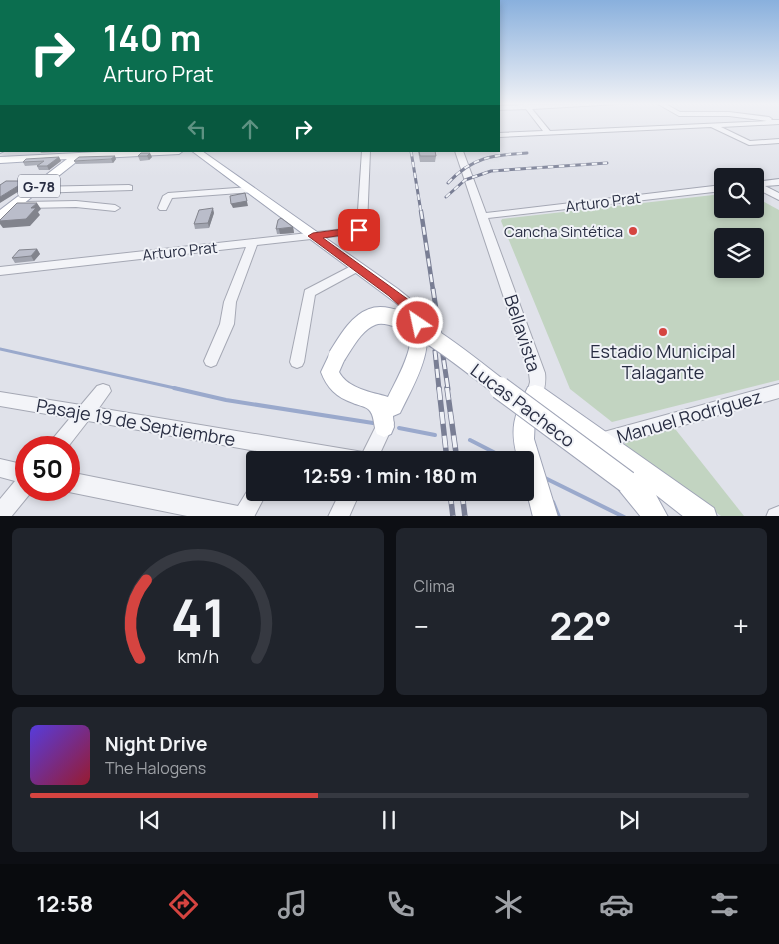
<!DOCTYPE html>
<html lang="es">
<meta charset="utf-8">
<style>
:root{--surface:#171b24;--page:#20242c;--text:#f1f3f6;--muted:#9ea1a6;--line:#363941;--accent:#d54440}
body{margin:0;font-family:Manrope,sans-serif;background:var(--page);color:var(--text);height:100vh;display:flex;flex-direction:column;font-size:19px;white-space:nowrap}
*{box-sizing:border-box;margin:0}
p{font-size:16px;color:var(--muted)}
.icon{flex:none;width:28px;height:28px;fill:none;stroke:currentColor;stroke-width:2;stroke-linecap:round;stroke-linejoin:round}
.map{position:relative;height:516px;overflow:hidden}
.panel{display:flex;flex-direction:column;gap:12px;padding:12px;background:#0d0f14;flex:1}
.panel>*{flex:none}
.guide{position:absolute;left:0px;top:0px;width:500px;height:152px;box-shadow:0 2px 8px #0003;background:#0b6e4f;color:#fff;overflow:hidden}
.controls{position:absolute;left:714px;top:168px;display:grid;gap:10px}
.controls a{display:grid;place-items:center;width:50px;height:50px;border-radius:5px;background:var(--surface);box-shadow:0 2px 8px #0003;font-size:25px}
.speed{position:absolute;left:15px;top:436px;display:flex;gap:10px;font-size:25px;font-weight:700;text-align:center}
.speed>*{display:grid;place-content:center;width:65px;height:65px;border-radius:50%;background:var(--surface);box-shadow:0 2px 8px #0003;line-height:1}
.speed .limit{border:8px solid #d22;background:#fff;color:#111}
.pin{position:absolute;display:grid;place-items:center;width:42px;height:42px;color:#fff;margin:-21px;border-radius:10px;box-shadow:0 2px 8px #0006}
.me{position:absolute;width:55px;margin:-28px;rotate:326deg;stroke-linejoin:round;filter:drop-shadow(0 0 4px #0008)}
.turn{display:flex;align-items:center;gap:18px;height:105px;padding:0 20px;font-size:22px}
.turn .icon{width:65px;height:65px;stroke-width:2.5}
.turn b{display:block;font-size:35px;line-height:42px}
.lanes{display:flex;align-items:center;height:48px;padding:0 20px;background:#0003;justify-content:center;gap:25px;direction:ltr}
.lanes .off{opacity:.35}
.big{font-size:38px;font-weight:700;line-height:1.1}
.panel .tile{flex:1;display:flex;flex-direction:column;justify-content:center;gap:8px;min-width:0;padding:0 18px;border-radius:8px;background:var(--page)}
.panel .dial{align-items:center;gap:0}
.dial svg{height:130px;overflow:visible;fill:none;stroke:var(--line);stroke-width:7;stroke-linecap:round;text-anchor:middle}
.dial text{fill:var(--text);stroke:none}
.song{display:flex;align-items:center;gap:15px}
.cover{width:60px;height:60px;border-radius:8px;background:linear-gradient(135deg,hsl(250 70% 55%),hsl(350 70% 35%))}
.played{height:5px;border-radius:2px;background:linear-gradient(90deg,var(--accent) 40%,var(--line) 40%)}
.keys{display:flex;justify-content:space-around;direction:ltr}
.heat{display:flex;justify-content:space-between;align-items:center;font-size:28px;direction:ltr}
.panel .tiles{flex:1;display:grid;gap:12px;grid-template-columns:1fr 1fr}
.tile:last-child{grid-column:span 2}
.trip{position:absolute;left:246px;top:451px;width:288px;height:50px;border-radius:5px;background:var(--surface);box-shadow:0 2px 8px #0003;font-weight:700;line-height:50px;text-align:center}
.dock{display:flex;height:80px;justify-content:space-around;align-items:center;background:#090b0e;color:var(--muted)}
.dock .icon{width:35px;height:35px}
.dock .selected{color:var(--accent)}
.dock b{font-size:22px;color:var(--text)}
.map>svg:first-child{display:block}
</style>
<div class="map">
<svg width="779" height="517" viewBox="0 0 779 517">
<rect width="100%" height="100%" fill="#e0e2ea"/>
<g fill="#c2d4c1" fill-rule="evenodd">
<path d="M722,194V209H755V197L779,210V380L612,422L570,389L501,221L502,219ZM722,236H755V269H722Z"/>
<path d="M672,425L744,516H721L630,452L623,441Z"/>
</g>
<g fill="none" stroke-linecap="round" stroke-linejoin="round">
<path stroke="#9aa9cc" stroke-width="3" d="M0,349L179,389"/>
<g stroke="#9aa9cc" stroke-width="4">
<path d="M174,388L226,400L373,423"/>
<path d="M399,428L435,435"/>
<path d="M470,440L509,460"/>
<path d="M545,478L624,517"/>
<path d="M553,502L559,517"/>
</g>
<g stroke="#a5a8b4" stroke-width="2">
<g id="minor">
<path d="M522,103L530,105L635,103L532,109L550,131L767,121L729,116H679L656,103H664L680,112H729L769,117L772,119L771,120H779V124L721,127L750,141L779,139V143L749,145L711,127L499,137V133L543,131L526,109L499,110V106L524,105Z"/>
<path d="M362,151H370L367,226L360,233L356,234L257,245L236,302L234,324L216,365L211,367L206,365L204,361L220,324L224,302L246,247L0,275V267L353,228L357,225Z"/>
<path d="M455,151H463L486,213L722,185V191L488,218L545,373C546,382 545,389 541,398L535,400L529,398L527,393L530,382L529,373Z"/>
<path d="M779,179V185L765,186L779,193V200L755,188V182Z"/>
<path d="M129,185L132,186V190L33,193L29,190L33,187Z"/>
<path d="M250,187L254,190L253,192L172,198L166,210H160L158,208L163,196L168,193Z"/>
<path d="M76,201L115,205L120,208L115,211L76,207L25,208L20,205L25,202Z"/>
<path d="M357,263L361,264L363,267L361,270L315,295L304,362L302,366L297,368L292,366L290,362L305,290Z"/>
<path d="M103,384L109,386L111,391L99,408L363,452L380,418L386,415L392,418L394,423L377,460H310L292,457L289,460H270L273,454L88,421L67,448H47L50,442L70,418L0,406V392L81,405L97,386Z"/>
<path d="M779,384V398L600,449L594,447L591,441L594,435L600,433Z"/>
<path d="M0,459L26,465V490H33L11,517H0V499L15,481L0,477Z"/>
<path d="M69,472L238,506L251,485L255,484V492H267L254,517H192L69,492L65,490H69Z"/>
<path d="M340,492H360L349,517H328Z"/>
<path d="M779,506V517H766L769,510Z"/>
</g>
</g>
<g stroke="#9fa4b6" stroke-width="2">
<g id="major">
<path d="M1,146V151H4L0,153Z"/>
<path d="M118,151H183L179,154L80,159L4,219L0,220V210L67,159L0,163V157Z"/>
<path d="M192,151H202L398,289C405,295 413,300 418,308C441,341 415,382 400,413L393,416L394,427L391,434L384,437L377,434C373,426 375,414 368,409C364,406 357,405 353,403C336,397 327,388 321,372L331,351L337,349L343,351L346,356L339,372C348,389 372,392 388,397C399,374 422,338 405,312C401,306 393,301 388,297Z"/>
<path d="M535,385L542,387L714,508L717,517H684L656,495L668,517H641L619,490L615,482L619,474L624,471L539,407L535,417L534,439L558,517H533L525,485V460H518C509,428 514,416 528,387Z"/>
</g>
</g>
<use href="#minor" fill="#f3f4f8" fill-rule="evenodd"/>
<use href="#major" fill="#fff" fill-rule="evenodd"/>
<g stroke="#797e94" stroke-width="3">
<g id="rail-far3">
<path d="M411,151L421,212"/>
<path d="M448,183C472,157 493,155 527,153"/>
<path d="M446,197L465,180L491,171L607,163"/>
</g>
</g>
<g stroke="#797e94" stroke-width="4.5">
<path id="rail-far2" d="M421,211L433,290"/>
</g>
<g stroke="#797e94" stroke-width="5">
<g id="rail-far1">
<path d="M433,289L448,389"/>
<path d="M435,351L439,389"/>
</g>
</g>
<g stroke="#797e94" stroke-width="5.5">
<g id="rail">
<path d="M439,388L447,460"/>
<path d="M447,388L457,460"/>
<path d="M450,492L453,517"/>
<path d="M462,492L465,517"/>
</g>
</g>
<use href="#rail-far3" stroke="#f0f2f7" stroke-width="2" stroke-dasharray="5.5" stroke-linecap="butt"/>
<use href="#rail-far2" stroke="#f0f2f7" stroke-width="2.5" stroke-dasharray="8" stroke-linecap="butt"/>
<use href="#rail-far1" stroke="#f0f2f7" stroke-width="3" stroke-dasharray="9" stroke-linecap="butt"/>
<use href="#rail" stroke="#f0f2f7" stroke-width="4" stroke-dasharray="12" stroke-linecap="butt"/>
<g stroke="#9fa4b6" stroke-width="19" stroke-linecap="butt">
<path id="major-bridge-far1" d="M337,356C346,342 356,323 372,317C401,304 477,371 502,389"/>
</g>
<g stroke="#9fa4b6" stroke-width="24" stroke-linecap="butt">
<path id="major-bridge" d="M500,388L627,482"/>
</g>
<use href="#major-bridge-far1" stroke="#fff" stroke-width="17"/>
<use href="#major-bridge" stroke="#fff" stroke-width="22"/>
</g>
<g fill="#a0a3ae">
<path d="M40,151H76L41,153Z"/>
<path d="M418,151H435L436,156L435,162H420Z"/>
<path d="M141,153L152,157L149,160L140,161L138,156Z"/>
<path d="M59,157L61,161L49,170H39L37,166L39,165L25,166L23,162Z"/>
<path d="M116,159L113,163L76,164L74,161Z"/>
<path d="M214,213L209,228L195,229L194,224Z"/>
<path d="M293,227L294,233L277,234L276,229Z"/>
<path d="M37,249L40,254L34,261L15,263L12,258Z"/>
</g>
<g fill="#82848d">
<path d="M150,153L152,157L149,160L147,156Z"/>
<path d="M115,156L116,159L113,163L111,159Z"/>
<path d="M59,157L61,161L49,170L47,166Z"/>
<path d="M26,181L29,185L0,203V197Z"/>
<path d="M245,193L248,206L233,208L231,204Z"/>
<path d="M37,203L41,209L38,212L40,215L30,226L3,228L0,224V221L31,208Z"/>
<path d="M213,208L214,213L209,228L208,223Z"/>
<path d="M293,227L294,233L280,234L279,229Z"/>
<path d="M37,249L40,254L34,261L31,256Z"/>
</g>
<g fill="#babdca" stroke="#82848d">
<path d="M419,151H435L436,156H420Z"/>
<path d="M141,153H150L147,156H138Z"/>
<path d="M115,156L111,159L74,161L79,157Z"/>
<path d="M59,157L47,166H37L44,161L23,162L26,159Z"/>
<path d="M6,181H26L0,197V185Z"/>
<path d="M245,193L247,201L231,204L230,196Z"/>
<path d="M17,203H37L31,208H36L26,219L0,221V220Z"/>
<path d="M213,208L208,223L194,224L199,210Z"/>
<path d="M281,218L293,227L276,229L278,220Z"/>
<path d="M37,249L31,256L12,258L19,250Z"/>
</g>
<linearGradient id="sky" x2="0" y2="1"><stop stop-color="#89b0dd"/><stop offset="0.59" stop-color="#f1f2f6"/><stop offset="1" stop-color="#f1f2f6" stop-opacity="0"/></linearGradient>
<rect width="779" height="176" fill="url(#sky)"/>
<path fill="#d54440" stroke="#8a2c2a" d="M359,227L364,230L363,232L323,238L413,303L425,323L423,327H413L403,309L389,296L308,236L313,233Z"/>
<g fill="#d54440" stroke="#f0f2f7" stroke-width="2">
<circle cx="633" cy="231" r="5"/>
<circle cx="663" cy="332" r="5"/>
</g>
<g text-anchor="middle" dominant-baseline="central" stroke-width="4" stroke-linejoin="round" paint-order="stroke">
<rect fill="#f0f2f7" stroke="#646878" stroke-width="1" x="18" y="174.5" width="42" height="23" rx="4"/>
<g font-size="14" font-weight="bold" fill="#282d42">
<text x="39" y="186">G-78</text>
</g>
<g font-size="15" fill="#282d42" stroke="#f0f2f7">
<text transform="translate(603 202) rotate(-7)">Arturo Prat</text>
<text transform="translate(180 251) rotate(-6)">Arturo Prat</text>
</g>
<g font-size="15" fill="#282d42" stroke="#f0f2f7" text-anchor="end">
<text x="623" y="231">Cancha Sintética</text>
</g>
<g font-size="18" fill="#282d42" stroke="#f0f2f7">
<text transform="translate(523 333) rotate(72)">Bellavista</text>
<text transform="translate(523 405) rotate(37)">Lucas Pacheco</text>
<text transform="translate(689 416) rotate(-16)">Manuel Rodríguez</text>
<text transform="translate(136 422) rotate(10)">Pasaje 19 de Septiembre</text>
</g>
<g font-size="18" fill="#282d42" stroke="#f0f2f7">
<text x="663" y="351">Estadio Municipal<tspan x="663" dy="21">Talagante</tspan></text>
</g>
</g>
</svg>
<div class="controls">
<a><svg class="icon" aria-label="search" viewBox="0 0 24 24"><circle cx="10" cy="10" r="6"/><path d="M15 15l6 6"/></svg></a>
<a><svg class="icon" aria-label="layers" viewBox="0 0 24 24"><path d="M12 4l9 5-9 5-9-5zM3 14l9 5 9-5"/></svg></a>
</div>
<div class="speed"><div class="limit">50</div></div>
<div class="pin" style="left:359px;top:230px;background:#d93025"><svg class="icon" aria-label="arrive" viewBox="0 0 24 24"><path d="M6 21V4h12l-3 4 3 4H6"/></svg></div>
<svg class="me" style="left:418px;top:323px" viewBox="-20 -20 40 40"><circle r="17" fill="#d54440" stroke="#fff" stroke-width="3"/><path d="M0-11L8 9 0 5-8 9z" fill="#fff"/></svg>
<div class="trip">12:59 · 1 min · 180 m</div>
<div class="guide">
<div class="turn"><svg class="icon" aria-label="right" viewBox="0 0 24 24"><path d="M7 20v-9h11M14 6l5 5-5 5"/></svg><div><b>140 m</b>Arturo Prat</div></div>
<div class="lanes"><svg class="icon off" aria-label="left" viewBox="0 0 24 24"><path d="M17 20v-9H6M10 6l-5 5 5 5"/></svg><svg class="icon off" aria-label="ahead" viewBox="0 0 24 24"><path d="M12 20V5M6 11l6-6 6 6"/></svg><svg class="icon" aria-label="right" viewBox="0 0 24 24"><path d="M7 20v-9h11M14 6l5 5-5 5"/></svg></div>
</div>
</div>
<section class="panel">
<div class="tiles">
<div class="tile dial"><svg viewBox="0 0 100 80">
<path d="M14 69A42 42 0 1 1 86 69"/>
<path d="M14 69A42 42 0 0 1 18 21" stroke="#d54440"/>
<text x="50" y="56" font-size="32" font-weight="700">41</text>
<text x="50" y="72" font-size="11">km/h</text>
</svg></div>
<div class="tile"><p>Clima</p>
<div class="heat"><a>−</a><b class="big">22°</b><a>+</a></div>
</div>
<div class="tile">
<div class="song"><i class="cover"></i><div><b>Night Drive</b><p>The Halogens</p></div></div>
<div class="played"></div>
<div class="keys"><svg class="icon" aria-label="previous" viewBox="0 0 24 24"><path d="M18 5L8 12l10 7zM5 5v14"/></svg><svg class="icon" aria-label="pause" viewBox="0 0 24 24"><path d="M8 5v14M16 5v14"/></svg><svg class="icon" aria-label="next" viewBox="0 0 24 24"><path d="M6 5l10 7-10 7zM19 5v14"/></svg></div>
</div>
</div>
</section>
<nav class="dock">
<b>12:58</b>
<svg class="icon selected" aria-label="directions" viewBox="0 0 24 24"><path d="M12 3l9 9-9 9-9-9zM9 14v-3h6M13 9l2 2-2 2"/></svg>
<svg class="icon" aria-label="music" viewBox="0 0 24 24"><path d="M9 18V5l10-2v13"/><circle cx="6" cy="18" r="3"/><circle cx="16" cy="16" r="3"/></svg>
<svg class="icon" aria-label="phone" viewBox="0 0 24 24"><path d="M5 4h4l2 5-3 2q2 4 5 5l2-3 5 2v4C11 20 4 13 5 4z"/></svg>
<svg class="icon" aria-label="climate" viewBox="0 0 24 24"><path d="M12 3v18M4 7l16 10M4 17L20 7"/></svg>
<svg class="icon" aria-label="car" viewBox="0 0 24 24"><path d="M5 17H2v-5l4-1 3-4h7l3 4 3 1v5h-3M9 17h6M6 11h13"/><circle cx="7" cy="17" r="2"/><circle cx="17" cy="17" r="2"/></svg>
<svg class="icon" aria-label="filters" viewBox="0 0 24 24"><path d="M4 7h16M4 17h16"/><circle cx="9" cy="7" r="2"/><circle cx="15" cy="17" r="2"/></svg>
</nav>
